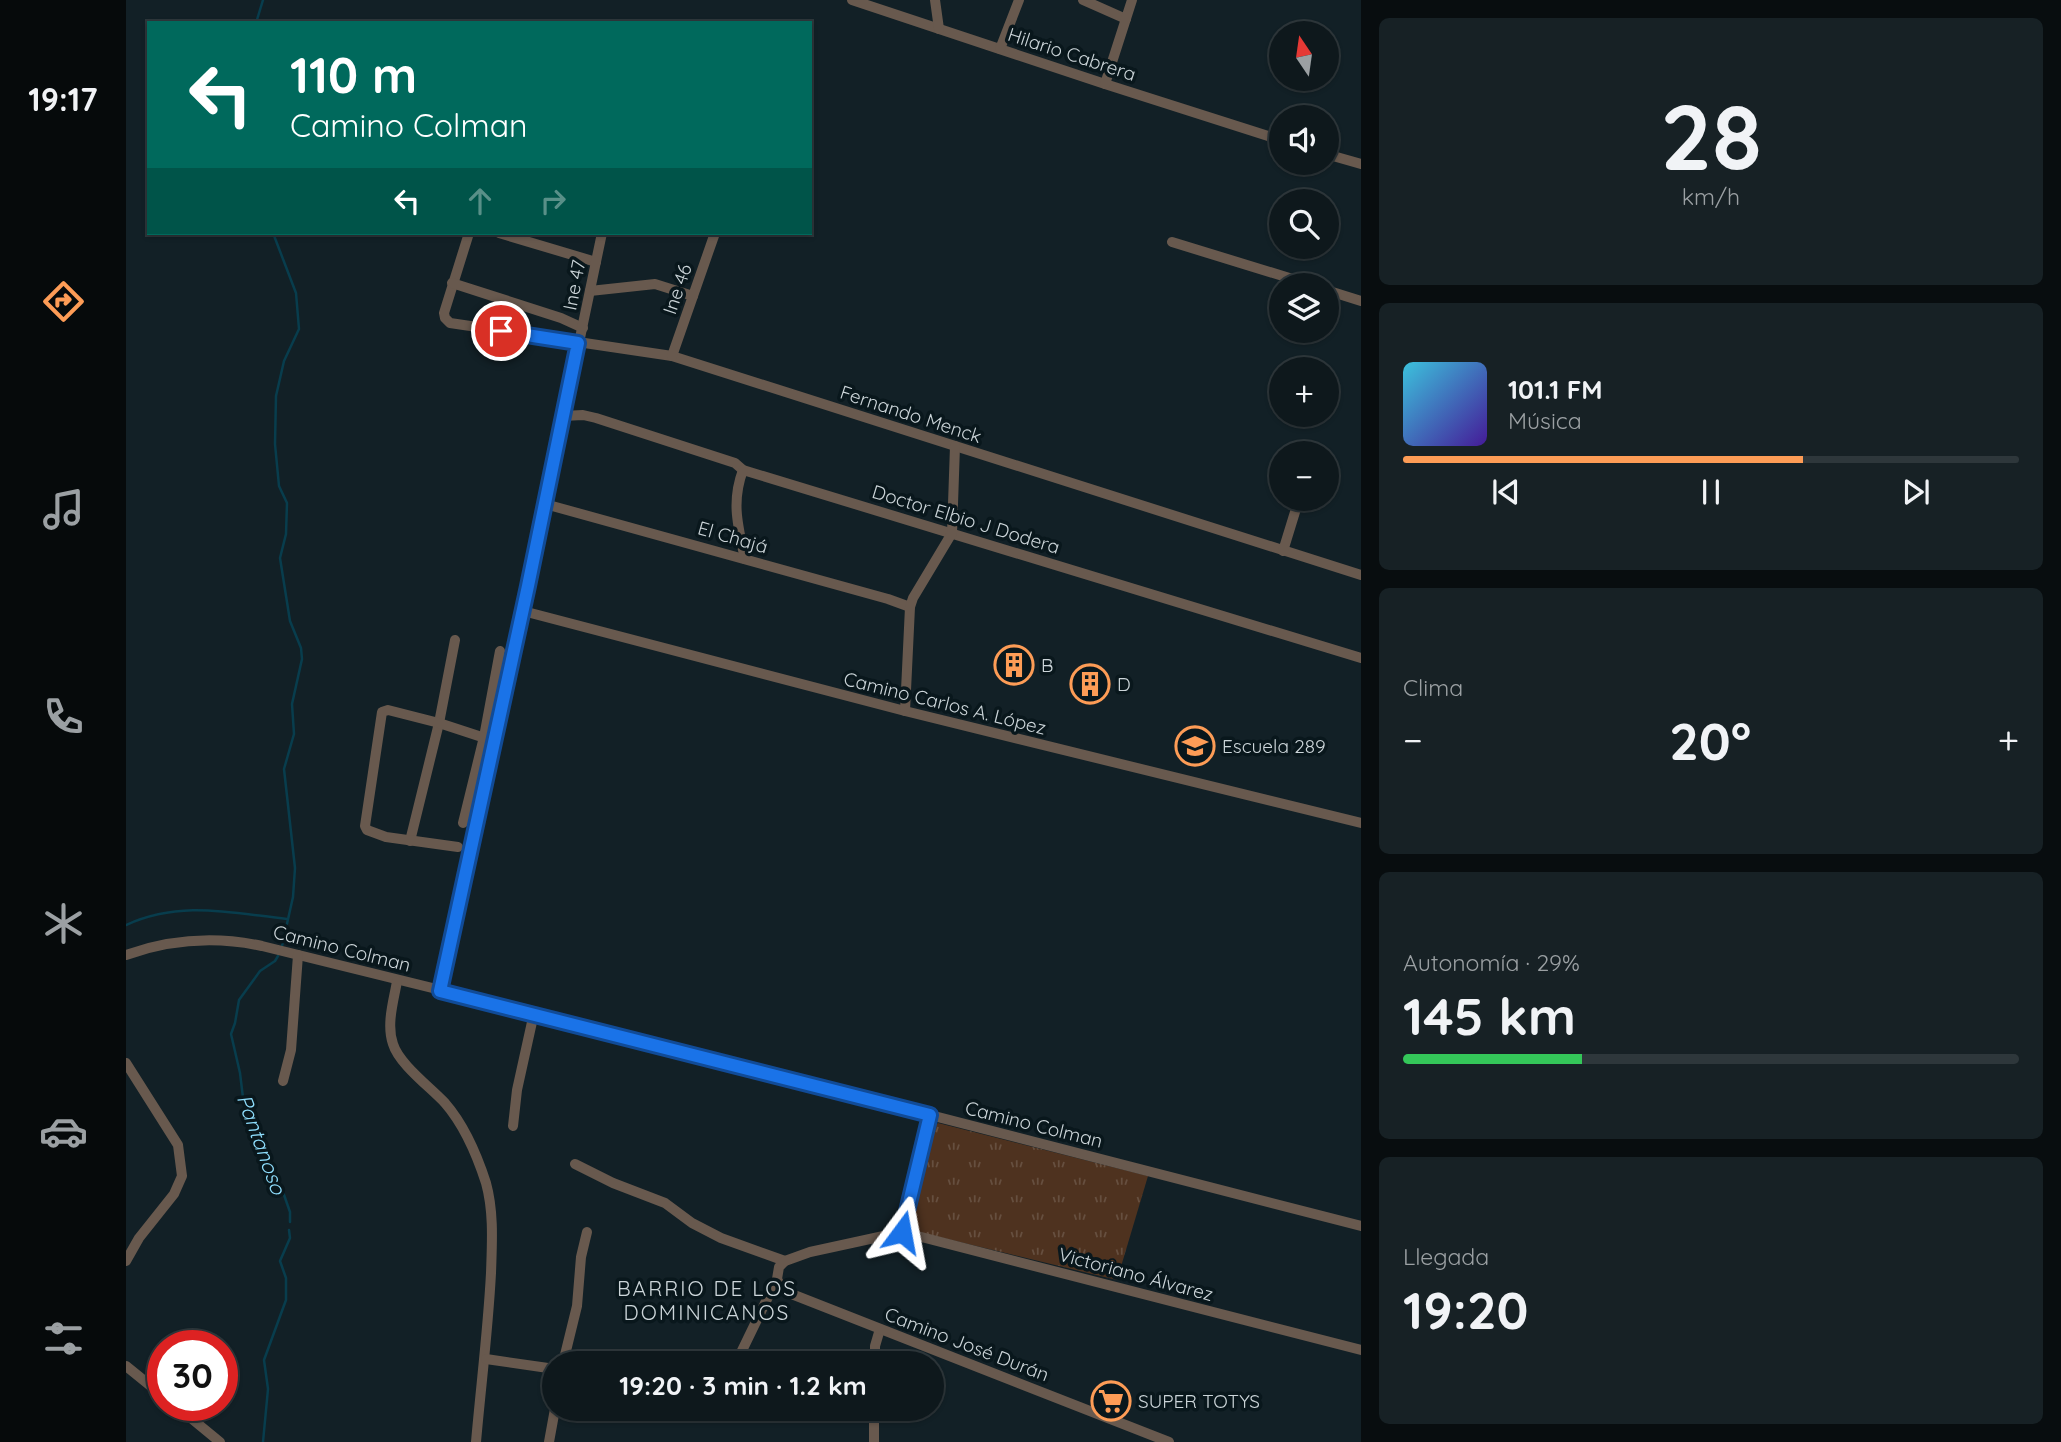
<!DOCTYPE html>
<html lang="es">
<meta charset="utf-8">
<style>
:root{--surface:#0e181c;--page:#172125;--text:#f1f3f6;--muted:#9ba0a3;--line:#2e373b;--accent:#fd9c56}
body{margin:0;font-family:Quicksand,sans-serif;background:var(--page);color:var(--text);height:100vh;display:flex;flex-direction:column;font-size:26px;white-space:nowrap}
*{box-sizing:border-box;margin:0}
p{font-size:23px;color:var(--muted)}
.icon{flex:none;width:38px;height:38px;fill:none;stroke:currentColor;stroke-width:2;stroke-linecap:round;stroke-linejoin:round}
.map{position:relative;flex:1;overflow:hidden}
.side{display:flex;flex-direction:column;gap:18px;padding:18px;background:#080d0f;width:700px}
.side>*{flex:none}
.guide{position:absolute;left:21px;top:21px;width:665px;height:214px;border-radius:0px;box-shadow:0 2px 5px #0004,0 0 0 2px var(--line);background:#00695c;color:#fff;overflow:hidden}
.needle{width:46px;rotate:347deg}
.fabs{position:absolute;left:1143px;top:21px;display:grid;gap:14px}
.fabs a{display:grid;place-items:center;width:70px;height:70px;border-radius:50%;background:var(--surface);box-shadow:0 2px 5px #0004,0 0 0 2px var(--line);font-size:35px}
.speed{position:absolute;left:21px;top:1330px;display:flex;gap:14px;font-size:35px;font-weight:700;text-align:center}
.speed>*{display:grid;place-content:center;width:91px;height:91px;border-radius:50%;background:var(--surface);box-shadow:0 2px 5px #0004,0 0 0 2px var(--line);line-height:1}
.speed .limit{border:10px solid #d22;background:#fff;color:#111}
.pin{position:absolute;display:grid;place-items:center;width:60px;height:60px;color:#fff;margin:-30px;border:4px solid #fff;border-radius:50%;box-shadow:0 2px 7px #0007}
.me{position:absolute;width:77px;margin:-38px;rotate:13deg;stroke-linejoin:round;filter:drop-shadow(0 0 5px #0008)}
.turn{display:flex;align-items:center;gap:24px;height:147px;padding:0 28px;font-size:32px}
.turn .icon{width:91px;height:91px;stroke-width:2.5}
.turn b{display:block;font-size:49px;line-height:60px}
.lanes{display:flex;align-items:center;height:66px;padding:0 28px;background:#0003;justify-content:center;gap:35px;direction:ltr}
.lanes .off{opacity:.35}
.big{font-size:52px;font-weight:700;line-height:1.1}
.side .widget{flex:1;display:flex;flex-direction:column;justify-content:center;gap:10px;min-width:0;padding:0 24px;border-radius:10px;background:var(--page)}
.side .dial{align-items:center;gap:0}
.dial b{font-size:91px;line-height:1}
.song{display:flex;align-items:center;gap:21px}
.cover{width:84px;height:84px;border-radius:10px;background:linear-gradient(135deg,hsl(190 70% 55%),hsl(260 70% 35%))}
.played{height:7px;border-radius:4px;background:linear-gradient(90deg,var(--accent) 65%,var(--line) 65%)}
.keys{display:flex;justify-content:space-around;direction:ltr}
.heat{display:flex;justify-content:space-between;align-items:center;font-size:38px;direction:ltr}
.charge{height:10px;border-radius:5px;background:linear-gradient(90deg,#34c759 29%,var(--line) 0)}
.trip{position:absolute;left:416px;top:1351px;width:402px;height:70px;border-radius:35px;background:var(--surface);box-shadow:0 2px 5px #0004,0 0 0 2px var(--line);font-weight:700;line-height:70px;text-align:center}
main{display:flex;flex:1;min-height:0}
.menu{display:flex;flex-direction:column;width:126px;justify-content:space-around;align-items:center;background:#060a0b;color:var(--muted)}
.menu .icon{width:49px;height:49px}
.menu .on{color:var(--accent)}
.menu b{font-size:32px;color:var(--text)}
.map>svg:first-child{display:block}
</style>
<main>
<nav class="menu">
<b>19:17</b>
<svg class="icon on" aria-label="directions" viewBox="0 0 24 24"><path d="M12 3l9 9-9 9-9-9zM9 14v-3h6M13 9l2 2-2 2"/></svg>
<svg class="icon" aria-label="music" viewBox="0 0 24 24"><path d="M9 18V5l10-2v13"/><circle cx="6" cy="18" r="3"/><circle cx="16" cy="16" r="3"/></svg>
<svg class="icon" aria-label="phone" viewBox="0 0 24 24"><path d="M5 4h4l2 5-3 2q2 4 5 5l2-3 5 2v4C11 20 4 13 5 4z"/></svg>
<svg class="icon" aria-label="climate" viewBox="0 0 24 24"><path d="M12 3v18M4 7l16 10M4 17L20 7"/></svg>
<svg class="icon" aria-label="car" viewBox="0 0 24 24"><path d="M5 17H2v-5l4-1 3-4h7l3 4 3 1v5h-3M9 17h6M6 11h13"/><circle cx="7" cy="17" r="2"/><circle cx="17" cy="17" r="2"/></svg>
<svg class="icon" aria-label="filters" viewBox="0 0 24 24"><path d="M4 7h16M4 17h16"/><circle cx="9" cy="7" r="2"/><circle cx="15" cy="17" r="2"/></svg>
</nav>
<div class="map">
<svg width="1235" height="1442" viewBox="0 0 1235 1442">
<defs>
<pattern id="park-tufts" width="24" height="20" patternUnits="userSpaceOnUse" patternTransform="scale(1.75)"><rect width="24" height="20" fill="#4e321f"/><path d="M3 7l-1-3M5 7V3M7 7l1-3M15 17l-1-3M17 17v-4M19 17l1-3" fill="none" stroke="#664f3f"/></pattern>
</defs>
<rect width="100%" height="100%" fill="#122026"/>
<path fill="url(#park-tufts)" d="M812,1123L1022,1176L991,1280L784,1230L782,1227L804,1137L807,1128Z"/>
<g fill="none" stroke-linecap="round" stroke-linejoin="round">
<g stroke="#083d4d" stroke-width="2.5">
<path d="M130,23L137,0"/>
<path d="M147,233L170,293L173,329L158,361L150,396L149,444L153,486L161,503L160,534L154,558L164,621L175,648L176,659L166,704L168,734L158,769L169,868L167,897L156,946"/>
<path d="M0,925C55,900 105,913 161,919"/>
<path d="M152,956L149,961L134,971L113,1000L109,1023L105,1034L114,1073L118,1106L127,1119L141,1149L144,1158V1169L157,1192L164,1212V1222"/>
<path d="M137,1442L142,1389L138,1360L160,1300V1278L154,1261L164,1238L163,1230"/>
</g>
<g stroke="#68594e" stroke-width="10">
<path d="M726,0L979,84L1155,140"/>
<path d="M809,0L813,29"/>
<path d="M957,0L1000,19"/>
<path d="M874,49L893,0"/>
<path d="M979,84L1006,0"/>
<path d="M1200,154L1235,164"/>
<path d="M343,233L318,313L319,318L324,323L546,356L1235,575"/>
<path d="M373,233L470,262"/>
<path d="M1046,242L1186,285"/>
<path d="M326,283L435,318L457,328"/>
<path d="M1200,290L1235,301"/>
<path d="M464,291L529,284L567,296"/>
<path d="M546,356L589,233"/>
<path d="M437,416L457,415L470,418L609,463L617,470L1235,658"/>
<path d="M617,470C605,502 612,526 619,559"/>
<path d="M419,504L762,599L784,607"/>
<path d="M1157,551L1173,499"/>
<path d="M397,611L779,711L1235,823"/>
<path d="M779,711L784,607L787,598L826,533L829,446"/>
<path d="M337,823L358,737L374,651"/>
<path d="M284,841L313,723L329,640"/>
<path d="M332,847L260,837L241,830L239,826L256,712L262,710L313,723L368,741"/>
<path d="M0,955C45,939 89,936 136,946L408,1013L1235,1226"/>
<path d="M271,981C268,1000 260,1024 267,1044C273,1064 304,1087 319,1103C339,1126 351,1155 360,1183C368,1212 366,1243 365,1273C362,1330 355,1385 350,1442"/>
<path d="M314,991L402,586L476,233"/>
<path d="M0,1063L52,1145L56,1176L48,1194L13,1238L0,1261"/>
<path d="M157,1081L165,1050L172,955"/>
<path d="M387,1126L391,1090L408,1013"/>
<path d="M449,1164L487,1183L539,1203L566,1223L595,1238L659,1261"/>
<path d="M776,1232L804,1115"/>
<path d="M360,1359L429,1369"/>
<path d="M437,1363L451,1306L455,1257L461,1232"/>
<path d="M610,1363L643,1295L654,1285"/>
<path d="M749,1363V1346L754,1329"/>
<path d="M0,1366L37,1396"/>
<path d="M49,1405L94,1442"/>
<path d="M572,1409H582"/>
<path d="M423,1442L429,1409"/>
<path d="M748,1442V1409"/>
<path d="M1043,1442L663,1293L654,1285L651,1279L653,1267L659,1261L684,1252L776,1232L1235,1350"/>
</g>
</g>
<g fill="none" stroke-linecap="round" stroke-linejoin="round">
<g stroke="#114b97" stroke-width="18">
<path id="route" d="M375,331L452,343L402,586L314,991L804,1115L776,1232"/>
</g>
<use href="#route" stroke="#1a73e8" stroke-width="12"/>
</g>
<defs>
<g id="building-ring" transform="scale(2.0125)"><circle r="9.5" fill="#09171c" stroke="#fd9c56" stroke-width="1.5"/><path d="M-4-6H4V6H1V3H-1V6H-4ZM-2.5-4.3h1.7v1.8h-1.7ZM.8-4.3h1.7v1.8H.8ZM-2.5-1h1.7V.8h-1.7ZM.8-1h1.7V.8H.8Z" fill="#fd9c56"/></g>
<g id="school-ring" transform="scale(2.0125)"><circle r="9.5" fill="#09171c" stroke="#fd9c56" stroke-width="1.5"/><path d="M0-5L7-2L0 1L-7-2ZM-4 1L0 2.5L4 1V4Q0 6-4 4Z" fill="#fd9c56"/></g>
<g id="supermarket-ring" transform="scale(2.0125)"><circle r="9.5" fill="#09171c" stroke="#fd9c56" stroke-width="1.5"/><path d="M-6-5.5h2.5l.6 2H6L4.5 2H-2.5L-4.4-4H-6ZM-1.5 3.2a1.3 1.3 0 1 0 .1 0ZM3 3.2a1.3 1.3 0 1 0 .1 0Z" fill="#fd9c56"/></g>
</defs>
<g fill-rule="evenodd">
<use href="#building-ring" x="888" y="665"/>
<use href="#building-ring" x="964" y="684"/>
<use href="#school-ring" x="1069" y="746"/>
<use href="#supermarket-ring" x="985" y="1401"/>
</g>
<g text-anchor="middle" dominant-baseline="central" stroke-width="7" stroke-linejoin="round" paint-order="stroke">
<g font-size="19" fill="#ccd5d9" stroke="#09171c">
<text transform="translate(946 54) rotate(18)">Hilario Cabrera</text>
<text transform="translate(448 285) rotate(-79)">Ine 47</text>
<text transform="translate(551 289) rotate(-71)">Ine 46</text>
<text transform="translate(785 414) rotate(18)">Fernando Menck</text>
<text transform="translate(840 519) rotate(17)">Doctor Elbio J Dodera</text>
<text transform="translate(607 537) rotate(16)">El Chajá</text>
<text transform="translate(819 703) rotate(14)">Camino Carlos A. López</text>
<text transform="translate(216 948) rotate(14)">Camino Colman</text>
<text transform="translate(908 1124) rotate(14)">Camino Colman</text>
<text transform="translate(1010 1274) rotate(15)">Victoriano Álvarez</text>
<text transform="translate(841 1344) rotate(21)">Camino José Durán</text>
</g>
<g font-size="19" fill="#ccd5d9" stroke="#09171c" text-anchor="start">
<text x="915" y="665">B</text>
<text x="991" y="684">D</text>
<text x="1096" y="746">Escuela 289</text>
<text x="1012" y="1401">SUPER TOTYS</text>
</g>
<g font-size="21" font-style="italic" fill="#8eddfc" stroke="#09171c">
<text transform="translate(136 1144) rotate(70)">Pantanoso</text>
</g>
<g font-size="21" letter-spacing="2" fill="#ccd5d9" stroke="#09171c">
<text x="581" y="1288">BARRIO DE LOS<tspan x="581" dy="24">DOMINICANOS</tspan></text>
</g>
</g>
</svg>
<div class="fabs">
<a><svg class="needle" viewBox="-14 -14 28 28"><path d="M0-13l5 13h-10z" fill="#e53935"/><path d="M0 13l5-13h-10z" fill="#9ba0a3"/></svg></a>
<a><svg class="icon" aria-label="sound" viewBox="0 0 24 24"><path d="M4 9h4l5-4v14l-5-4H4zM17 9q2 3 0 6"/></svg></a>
<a><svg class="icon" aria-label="search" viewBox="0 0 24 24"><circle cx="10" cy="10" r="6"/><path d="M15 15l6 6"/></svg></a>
<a><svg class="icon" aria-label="layers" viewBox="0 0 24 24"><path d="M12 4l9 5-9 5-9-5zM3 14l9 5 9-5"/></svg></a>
<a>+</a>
<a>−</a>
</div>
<div class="speed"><div class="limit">30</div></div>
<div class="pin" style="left:375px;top:331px;background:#d93025"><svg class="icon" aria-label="arrive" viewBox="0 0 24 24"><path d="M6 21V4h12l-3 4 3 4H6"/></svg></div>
<svg class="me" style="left:776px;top:1232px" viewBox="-20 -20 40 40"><path d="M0-17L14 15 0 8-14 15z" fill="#1a73e8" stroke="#fff" stroke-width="4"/></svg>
<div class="trip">19:20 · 3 min · 1.2 km</div>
<div class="guide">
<div class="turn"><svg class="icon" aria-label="left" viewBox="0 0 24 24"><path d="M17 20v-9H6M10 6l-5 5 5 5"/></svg><div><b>110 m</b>Camino Colman</div></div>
<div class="lanes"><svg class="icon" aria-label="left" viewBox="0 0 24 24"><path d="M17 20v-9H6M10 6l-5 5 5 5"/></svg><svg class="icon off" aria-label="ahead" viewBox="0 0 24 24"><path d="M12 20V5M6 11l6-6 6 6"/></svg><svg class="icon off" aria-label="right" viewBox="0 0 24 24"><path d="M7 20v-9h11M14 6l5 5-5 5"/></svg></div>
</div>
</div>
<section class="side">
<div class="widget dial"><b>28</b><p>km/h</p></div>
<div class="widget">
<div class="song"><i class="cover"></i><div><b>101.1 FM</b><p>Música</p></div></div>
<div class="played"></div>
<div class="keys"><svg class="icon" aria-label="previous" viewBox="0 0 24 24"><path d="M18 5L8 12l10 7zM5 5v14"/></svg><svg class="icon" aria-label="pause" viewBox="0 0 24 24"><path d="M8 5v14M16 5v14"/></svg><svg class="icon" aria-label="next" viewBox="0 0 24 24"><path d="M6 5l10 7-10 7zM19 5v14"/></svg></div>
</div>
<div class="widget"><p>Clima</p>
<div class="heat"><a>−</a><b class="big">20°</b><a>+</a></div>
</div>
<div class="widget"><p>Autonomía · 29%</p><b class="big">145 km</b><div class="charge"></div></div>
<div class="widget"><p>Llegada</p><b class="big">19:20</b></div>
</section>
</main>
